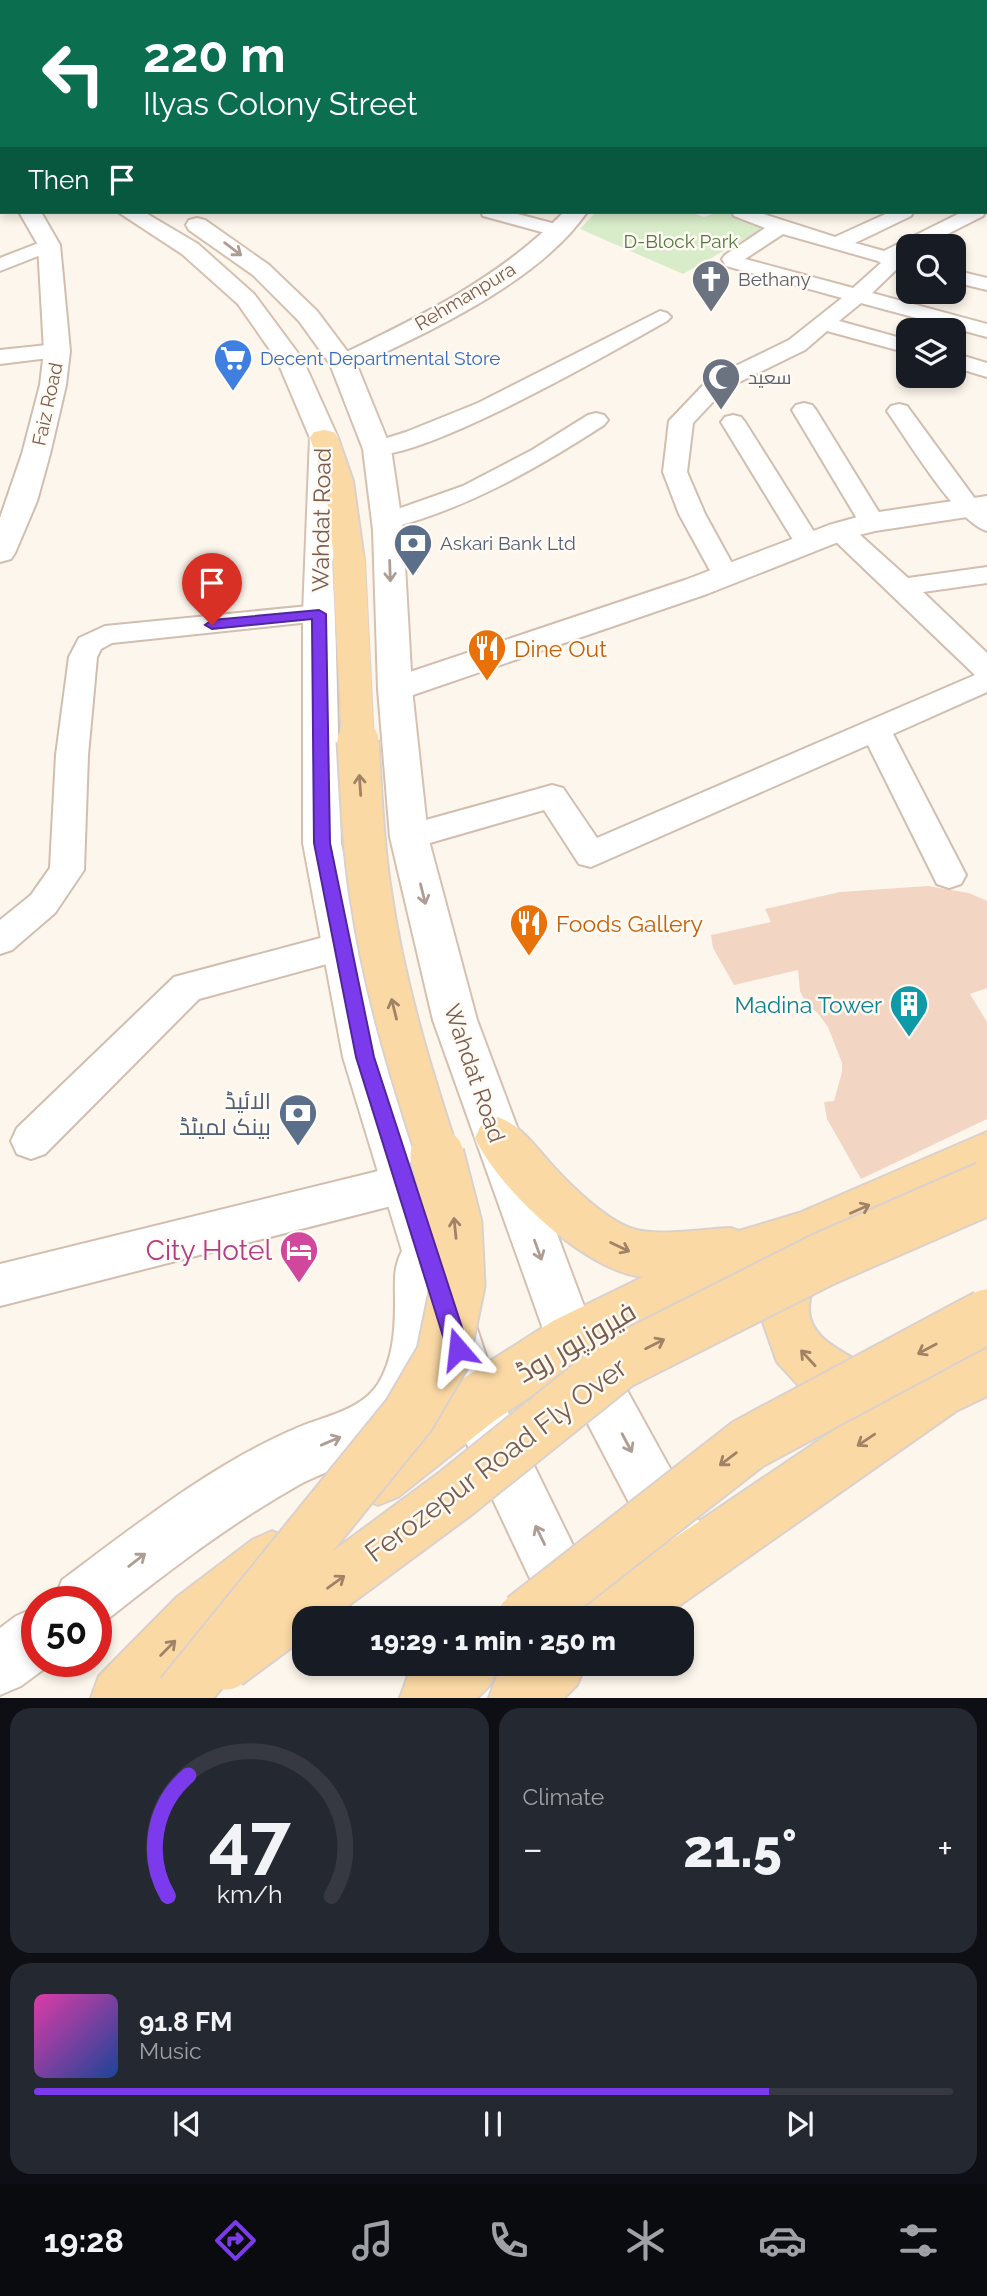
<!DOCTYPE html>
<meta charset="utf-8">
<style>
:root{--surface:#171b24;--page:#242831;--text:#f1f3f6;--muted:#9ea1a6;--line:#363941;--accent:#7c3aed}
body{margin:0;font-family:Raleway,Cairo,sans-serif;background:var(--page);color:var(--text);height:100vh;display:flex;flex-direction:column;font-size:26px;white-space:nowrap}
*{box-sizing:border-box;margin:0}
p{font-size:23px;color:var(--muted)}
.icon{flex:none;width:38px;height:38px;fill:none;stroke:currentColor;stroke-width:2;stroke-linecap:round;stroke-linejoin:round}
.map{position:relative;height:1698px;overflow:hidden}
.details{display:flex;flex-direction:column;gap:10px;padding:10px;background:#0d0f14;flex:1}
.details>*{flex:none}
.guide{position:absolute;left:0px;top:0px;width:987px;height:214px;box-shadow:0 4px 10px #0003;background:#0b6e4f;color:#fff;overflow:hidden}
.tools{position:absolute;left:896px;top:234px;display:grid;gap:14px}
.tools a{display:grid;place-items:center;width:70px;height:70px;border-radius:14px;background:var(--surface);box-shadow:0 4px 10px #0003;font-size:35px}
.speed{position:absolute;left:21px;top:1586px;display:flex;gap:14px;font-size:35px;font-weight:700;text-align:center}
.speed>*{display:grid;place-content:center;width:91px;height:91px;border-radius:50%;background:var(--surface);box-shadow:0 4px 10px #0003;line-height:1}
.speed .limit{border:10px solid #d22;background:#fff;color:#111}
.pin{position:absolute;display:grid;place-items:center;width:60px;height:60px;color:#fff;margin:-72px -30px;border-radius:50% 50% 50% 0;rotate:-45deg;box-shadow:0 0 7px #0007}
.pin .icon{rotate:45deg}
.me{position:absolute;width:77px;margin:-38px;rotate:343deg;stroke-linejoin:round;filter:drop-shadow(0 0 5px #0008)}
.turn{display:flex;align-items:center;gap:24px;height:147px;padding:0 28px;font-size:32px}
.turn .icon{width:91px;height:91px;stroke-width:2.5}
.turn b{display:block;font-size:49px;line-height:60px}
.then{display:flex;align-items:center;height:66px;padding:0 28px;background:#0003;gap:14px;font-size:26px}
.big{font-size:52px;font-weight:800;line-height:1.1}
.details .card{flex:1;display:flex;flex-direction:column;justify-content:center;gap:10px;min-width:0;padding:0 24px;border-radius:21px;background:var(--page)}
.details .dial{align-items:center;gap:0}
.dial svg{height:182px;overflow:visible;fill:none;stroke:var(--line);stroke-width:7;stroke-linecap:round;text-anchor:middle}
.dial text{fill:var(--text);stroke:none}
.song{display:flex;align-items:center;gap:21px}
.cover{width:84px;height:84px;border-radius:10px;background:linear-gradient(135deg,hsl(320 70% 55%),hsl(220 70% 35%))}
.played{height:7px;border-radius:4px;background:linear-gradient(90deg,var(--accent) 80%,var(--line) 80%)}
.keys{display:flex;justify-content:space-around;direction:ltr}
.heat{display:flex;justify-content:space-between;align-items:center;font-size:38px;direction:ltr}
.details .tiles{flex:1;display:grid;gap:10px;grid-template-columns:1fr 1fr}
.card:last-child{grid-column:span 2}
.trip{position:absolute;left:292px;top:1606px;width:402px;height:70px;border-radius:21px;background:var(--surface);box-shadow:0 4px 10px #0003;font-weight:800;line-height:70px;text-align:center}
.tab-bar{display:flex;height:112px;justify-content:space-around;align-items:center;background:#090b0e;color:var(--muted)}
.tab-bar .icon{width:49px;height:49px}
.tab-bar .current{color:var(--accent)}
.tab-bar b{font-size:32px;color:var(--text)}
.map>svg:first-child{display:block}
</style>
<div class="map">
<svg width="987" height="1698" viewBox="0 0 987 1698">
<rect width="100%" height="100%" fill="#fdf6ec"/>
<path fill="#d8ecc9" d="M596,212H690L704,217C727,206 743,217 764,228L683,274L580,229Z"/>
<path fill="#f3d5c3" d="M928,886L969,893L987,901V988L970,994L987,1022V1119L861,1179L827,1119L824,1102L834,1101L842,1072V1063L828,1027L817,1012L807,1005L800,991L798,970L734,985L713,948L711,935L771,922L765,909L840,892Z"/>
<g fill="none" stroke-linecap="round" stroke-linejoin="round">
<g stroke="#d1beb0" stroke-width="4">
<g id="minor">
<path d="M108,0H132L106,2Z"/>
<path d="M563,0H581L583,2H564Z"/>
<path d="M650,0H665L648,2Z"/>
<path d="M767,0H786L788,2H768Z"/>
<rect x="0" y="34" width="2" height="9"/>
<rect x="985" y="103" width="2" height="10"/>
<rect x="985" y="132" width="2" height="11"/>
<rect x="0" y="187" width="2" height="10"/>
<path d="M481,212H510L567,227L570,231L560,237L483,216Z"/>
<path d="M732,212H757L835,237L890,212H913L911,216L855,243L884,251L962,212H985L983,216L922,247H908V254L903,256L908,258V270L899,267L872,293L987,324V337L861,303L839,321L908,340V353L827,331L805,350L725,389L693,423L687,472L705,514L739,576L736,582L726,584L716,582L713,576L679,514L663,472L669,421L709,379L789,340L842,298L726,266L722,259L725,255L765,228L734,216ZM783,234L878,261L881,263L853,288L745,259Z"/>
<path d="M49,239L59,245L56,249L0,271V258Z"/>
<path d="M954,270L987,278V290L954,282Z"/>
<path d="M660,311L667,313L671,317L667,321C617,349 415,466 368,454L365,449L368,444L406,432L478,403Z"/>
<path d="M57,344L65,346L68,351L65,356L0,364V350Z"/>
<path d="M954,353L987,363V377L954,367Z"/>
<path d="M804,403L812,405L816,410L885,522L881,527L872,530L863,527L859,522L792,410L796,405Z"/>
<path d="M899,404L907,406L978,503L987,510V531C957,523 907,439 887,411L891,406Z"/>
<path d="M596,413L604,415L608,420L604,425C536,469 466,509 387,529L378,526L374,521L378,516L463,486L532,450L588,415Z"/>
<path d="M733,415L741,417L745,422L821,543L817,549L808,551L799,549L795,543L721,422L725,417Z"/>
<path d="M840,523L849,525L908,578L987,567V583L923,592L987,653V692L893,734L966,875L961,884L949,888L937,884L868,745L591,867L579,864L544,810L409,849L397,846L393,837L397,828L552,785L563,788L597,838L975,675L831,537L827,531L831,525Z"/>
<path d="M319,605L329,608L333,614L329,620L112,643L101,649L97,657L88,755L84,870L55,913L12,950L0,954V920L31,895L50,868L56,755L69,657L79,638L105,626Z"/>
<path d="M343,932L356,936L361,946L356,956L199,999L45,1154L31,1159L17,1154L11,1141L17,1128L174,977Z"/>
<path d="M407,1164L421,1170L427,1183L421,1196L407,1202L0,1306V1264Z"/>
</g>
</g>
<g stroke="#d1beb0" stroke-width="4">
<g id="tertiary">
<path d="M742,0H759L741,2Z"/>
<path d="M867,0H889L890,2H868Z"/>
<path d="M985,22L987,23V33H985Z"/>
<rect x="0" y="107" width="2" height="12"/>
<rect x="0" y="164" width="2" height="14"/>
<rect x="985" y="165" width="2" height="12"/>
<path d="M19,212H41L60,245L70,351L66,385L50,454L37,501L15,553L11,559L0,562V518L22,454L40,385L44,351L38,245Z"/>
<path d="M564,212H587C538,283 428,332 352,368L343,371L334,368L330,363L334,358C417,318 499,279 564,212Z"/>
<path d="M987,496V514L875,531L851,537L707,594L407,697L395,700L383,697L378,689L383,681L685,580L829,525L872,513Z"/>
</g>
</g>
<g stroke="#d6c0b0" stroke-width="4">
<g id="secondary">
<rect x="0" y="138" width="2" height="12"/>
<path d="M118,212H144L198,244L254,294L303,360L338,438L335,614L341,843L387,1057L498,1392L609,1619H549L456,1421L439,1370C432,1392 421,1420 404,1435C374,1460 330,1467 297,1486C228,1525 166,1573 104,1622L96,1625V1601H54L62,1580C136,1525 213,1463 299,1427C326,1416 361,1410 378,1384C393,1360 395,1331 395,1302C395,1283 393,1268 402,1251L343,1057L303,843V614L310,438L277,360L238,304L182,254Z"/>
<path d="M197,218L205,220L269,265L317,311L356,363L391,449L403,530L412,689L428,837L477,1020L591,1325L710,1541L719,1561L710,1581L690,1590L670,1581L553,1357L433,1020L390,837L378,689L373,530L363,449L330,364L299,321L253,275L189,230L186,225L189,220Z"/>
<path d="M37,1607V1661H55L21,1686L0,1695V1628L16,1616Z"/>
</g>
</g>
<g stroke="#dad1cd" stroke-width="4">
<g id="primary">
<path d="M324,430L334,432L338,438L353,481L364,560L360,567L349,569L338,567L334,560L325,481L310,438L314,432Z"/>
<path d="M498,1117C521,1126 534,1145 550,1163C569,1184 605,1220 633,1229C658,1237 703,1229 730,1228L739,1231L799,1213L987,1132V1175L818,1251L822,1259C818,1274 810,1291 809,1306C806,1352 879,1358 893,1391L918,1373L987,1342V1396L956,1411L660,1619H582L590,1598L670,1541L852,1418L798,1385L777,1362L758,1308L770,1267L589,1357L494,1421L398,1497L378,1505L358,1497L350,1477L358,1457L456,1383L553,1321L643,1277C585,1271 499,1189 475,1138L482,1123Z"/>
<path d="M272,1531L292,1540L301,1560L292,1580L219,1639L163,1698H91L99,1676L177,1597L252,1540Z"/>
<path d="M423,1664H499L490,1685L477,1698H400L408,1676Z"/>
<path d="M511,1664H586L577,1685L564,1698H489L497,1676Z"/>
</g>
</g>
<use href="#minor" fill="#fff" fill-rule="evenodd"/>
<use href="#tertiary" fill="#fff" fill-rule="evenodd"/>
<use href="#secondary" fill="#fff" fill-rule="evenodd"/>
<use href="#primary" fill="#fbd9a5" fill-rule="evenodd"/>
<g stroke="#dad1cd" stroke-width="34" stroke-linecap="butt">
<path id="primary-bridge-far2" d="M349,560L358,743"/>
</g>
<g stroke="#dad1cd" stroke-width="45" stroke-linecap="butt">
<path id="primary-bridge-far1" d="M358,741C361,793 363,845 371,896C384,985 410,1071 438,1156"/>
</g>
<g stroke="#dad1cd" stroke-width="57" stroke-linecap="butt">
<g id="primary-bridge">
<path d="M524,1619L748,1444L987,1316"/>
<path d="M226,1663L455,1494L618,1363L824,1259L987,1188"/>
<path d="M182,1695L409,1415L443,1357L458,1284L455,1225L437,1155"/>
</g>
</g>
<use href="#primary-bridge-far2" stroke="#fbd9a5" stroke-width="32"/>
<use href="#primary-bridge-far1" stroke="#fbd9a5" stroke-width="41"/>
<use href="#primary-bridge" stroke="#fbd9a5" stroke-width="53"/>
</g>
<defs><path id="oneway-shaft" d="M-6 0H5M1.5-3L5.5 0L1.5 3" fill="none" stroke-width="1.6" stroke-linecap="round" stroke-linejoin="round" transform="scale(1.75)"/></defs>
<g stroke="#af9d94">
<use href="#oneway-shaft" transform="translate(233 249) rotate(37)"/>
<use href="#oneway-shaft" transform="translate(390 571) rotate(88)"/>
<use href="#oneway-shaft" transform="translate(423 894) rotate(76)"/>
<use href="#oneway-shaft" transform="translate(538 1250) rotate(70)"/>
<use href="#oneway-shaft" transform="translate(331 1441) rotate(-23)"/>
<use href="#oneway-shaft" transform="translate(627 1443) rotate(62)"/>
<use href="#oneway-shaft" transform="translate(540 1535) rotate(-116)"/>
<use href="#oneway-shaft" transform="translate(137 1560) rotate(-38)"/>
</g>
<g stroke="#a18267">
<use href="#oneway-shaft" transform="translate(360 785) rotate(-94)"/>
<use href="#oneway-shaft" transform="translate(394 1009) rotate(-104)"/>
<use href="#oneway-shaft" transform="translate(860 1209) rotate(-24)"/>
<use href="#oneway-shaft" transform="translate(455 1228) rotate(-96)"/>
<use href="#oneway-shaft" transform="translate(620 1247) rotate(26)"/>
<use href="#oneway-shaft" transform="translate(655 1344) rotate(-27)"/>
<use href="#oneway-shaft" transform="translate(927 1349) rotate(152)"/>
<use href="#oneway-shaft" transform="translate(808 1358) rotate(-133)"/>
<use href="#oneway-shaft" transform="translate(866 1440) rotate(146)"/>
<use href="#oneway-shaft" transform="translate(728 1459) rotate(143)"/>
<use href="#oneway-shaft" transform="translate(336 1582) rotate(-36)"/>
<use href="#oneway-shaft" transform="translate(168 1648) rotate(-45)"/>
</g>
<path fill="#7c3aed" stroke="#51269a" stroke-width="2" d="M319,610L326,614L330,843L374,1057L469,1349L466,1356L458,1359L450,1356L447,1349L356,1057L314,843L312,619L212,629L205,625L212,620Z"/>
<defs>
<g id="church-pin" transform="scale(2.0125)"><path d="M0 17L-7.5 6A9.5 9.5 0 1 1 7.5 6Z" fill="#6b7280" stroke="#fffaf3"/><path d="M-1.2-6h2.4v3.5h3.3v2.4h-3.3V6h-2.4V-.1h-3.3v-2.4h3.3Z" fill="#fff"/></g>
<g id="supermarket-pin" transform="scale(2.0125)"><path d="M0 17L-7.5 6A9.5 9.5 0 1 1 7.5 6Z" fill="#3f7fe0" stroke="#fffaf3"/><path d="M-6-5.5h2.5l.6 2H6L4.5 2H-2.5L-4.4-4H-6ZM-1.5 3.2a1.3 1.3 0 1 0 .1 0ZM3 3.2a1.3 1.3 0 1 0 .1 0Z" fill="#fff"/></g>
<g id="mosque-pin" transform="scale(2.0125)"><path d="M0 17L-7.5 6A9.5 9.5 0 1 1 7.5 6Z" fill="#6b7280" stroke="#fffaf3"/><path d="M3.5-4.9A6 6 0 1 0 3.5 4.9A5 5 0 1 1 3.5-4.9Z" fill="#fff"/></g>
<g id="bank-pin" transform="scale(2.0125)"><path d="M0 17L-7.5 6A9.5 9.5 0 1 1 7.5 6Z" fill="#5c6f8a" stroke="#fffaf3"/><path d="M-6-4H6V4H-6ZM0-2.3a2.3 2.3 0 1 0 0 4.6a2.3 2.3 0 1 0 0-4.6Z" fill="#fff"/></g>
<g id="restaurant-pin" transform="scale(2.0125)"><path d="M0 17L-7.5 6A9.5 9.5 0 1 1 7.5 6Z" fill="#e8710a" stroke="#fffaf3"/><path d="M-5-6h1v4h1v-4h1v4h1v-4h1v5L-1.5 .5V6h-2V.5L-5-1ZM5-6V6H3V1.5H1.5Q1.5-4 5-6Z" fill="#fff"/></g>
<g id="building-pin" transform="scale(2.0125)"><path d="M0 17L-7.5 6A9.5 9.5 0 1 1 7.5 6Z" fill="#0f9aa8" stroke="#fffaf3"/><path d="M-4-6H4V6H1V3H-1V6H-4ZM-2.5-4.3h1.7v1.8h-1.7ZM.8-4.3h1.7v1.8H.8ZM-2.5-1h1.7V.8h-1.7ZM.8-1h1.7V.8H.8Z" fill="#fff"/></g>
<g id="hotel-pin" transform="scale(2.0125)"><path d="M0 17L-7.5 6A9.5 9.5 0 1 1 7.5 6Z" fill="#d1479c" stroke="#fffaf3"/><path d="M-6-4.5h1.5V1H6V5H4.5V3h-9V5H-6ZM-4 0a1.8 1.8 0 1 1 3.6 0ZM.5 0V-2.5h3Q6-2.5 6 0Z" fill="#fff"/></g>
</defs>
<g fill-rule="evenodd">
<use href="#church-pin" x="711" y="279"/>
<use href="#supermarket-pin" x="233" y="358"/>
<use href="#mosque-pin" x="721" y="377"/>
<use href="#bank-pin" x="413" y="543"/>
<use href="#restaurant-pin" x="487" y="648"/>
<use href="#restaurant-pin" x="529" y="923"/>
<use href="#building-pin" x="909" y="1004"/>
<use href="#bank-pin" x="298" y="1113"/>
<use href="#hotel-pin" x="299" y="1250"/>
</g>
<g text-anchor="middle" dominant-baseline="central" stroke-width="5" stroke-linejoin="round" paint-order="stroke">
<g font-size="19" fill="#537a41" stroke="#fffaf3">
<text x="681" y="241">D-Block Park</text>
</g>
<g font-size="19" fill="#5b616d" stroke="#fffaf3" text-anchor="start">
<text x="738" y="279">Bethany</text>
<text x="748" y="377">سعید</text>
</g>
<g font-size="19" fill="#7a5c4d" stroke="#fffaf3">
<text transform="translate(465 296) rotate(-31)">Rehmanpura</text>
<text transform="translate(47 404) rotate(-78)">Faiz Road</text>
</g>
<g font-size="19" fill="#366cbe" stroke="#fffaf3" text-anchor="start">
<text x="260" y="358">Decent Departmental Store</text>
</g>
<g font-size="19" fill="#4e5e75" stroke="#fffaf3" text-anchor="start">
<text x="440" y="543">Askari Bank Ltd</text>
</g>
<g font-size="23" fill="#7a5c4d" stroke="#fffaf3">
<text transform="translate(321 520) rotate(-89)">Wahdat Road</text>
<text transform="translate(475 1073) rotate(71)">Wahdat Road</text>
</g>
<g font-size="23" fill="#c56008" stroke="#fffaf3" text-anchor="start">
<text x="514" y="648">Dine Out</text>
<text x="556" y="923">Foods Gallery</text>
</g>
<g font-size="23" fill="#0d838f" stroke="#fffaf3" text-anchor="end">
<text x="882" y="1004">Madina Tower</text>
</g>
<g font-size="23" fill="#4e5e75" stroke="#fffaf3" text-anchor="end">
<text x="271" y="1100">الائیڈ<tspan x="271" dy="26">بینک لمیٹڈ</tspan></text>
</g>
<g font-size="28" fill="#b23c85" stroke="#fffaf3" text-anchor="end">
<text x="272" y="1250">City Hotel</text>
</g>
<g font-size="28" fill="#7a5c4d" stroke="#fffaf3">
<text transform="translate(576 1342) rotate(-30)">فیروزپور روڈ</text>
<text transform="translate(496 1460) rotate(-37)">Ferozepur Road Fly Over</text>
</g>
</g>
</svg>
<div class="tools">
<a><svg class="icon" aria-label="search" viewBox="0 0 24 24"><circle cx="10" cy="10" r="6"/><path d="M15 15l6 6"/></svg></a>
<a><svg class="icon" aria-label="layers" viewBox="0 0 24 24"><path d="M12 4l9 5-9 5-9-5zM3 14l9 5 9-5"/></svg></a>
</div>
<div class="speed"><div class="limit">50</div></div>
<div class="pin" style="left:212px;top:625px;background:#d93025"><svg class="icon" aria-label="arrive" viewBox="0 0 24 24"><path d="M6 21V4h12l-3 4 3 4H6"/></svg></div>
<svg class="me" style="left:458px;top:1349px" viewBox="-20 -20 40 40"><path d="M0-17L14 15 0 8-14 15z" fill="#7c3aed" stroke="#fff" stroke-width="4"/></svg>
<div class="trip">19:29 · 1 min · 250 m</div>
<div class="guide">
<div class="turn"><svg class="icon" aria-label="left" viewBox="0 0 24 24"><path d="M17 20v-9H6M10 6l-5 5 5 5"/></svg><div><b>220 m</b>Ilyas Colony Street</div></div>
<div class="then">Then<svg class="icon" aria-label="arrive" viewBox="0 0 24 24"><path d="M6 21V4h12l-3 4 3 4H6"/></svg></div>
</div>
</div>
<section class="details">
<div class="tiles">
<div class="card dial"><svg viewBox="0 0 100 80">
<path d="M14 69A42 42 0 1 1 86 69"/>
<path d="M14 69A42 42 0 0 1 23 16" stroke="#7c3aed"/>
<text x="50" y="56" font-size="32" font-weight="700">47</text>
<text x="50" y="72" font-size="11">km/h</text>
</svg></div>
<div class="card"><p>Climate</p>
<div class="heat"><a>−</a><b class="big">21.5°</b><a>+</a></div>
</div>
<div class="card">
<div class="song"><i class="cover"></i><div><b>91.8 FM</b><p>Music</p></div></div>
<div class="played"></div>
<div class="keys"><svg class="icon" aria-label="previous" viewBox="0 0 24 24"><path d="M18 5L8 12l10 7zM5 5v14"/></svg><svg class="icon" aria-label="pause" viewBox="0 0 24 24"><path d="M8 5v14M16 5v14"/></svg><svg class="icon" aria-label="next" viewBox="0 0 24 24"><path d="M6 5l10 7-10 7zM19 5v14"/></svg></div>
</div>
</div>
</section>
<nav class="tab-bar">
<b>19:28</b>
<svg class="icon current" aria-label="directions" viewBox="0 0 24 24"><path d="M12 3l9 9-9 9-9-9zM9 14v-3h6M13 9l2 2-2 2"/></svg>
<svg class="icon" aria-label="music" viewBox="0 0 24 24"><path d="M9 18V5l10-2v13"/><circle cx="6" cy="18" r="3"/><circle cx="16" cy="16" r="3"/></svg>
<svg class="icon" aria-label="phone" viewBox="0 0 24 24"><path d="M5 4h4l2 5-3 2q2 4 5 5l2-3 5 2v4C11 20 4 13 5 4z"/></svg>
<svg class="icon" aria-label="climate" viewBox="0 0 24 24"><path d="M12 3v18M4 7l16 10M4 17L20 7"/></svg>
<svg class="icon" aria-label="car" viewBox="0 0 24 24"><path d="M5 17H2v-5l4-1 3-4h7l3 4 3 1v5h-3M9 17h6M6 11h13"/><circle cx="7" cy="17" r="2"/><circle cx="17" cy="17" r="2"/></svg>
<svg class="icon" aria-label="filters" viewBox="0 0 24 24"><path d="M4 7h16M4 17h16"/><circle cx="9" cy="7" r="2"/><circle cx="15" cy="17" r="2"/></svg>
</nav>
